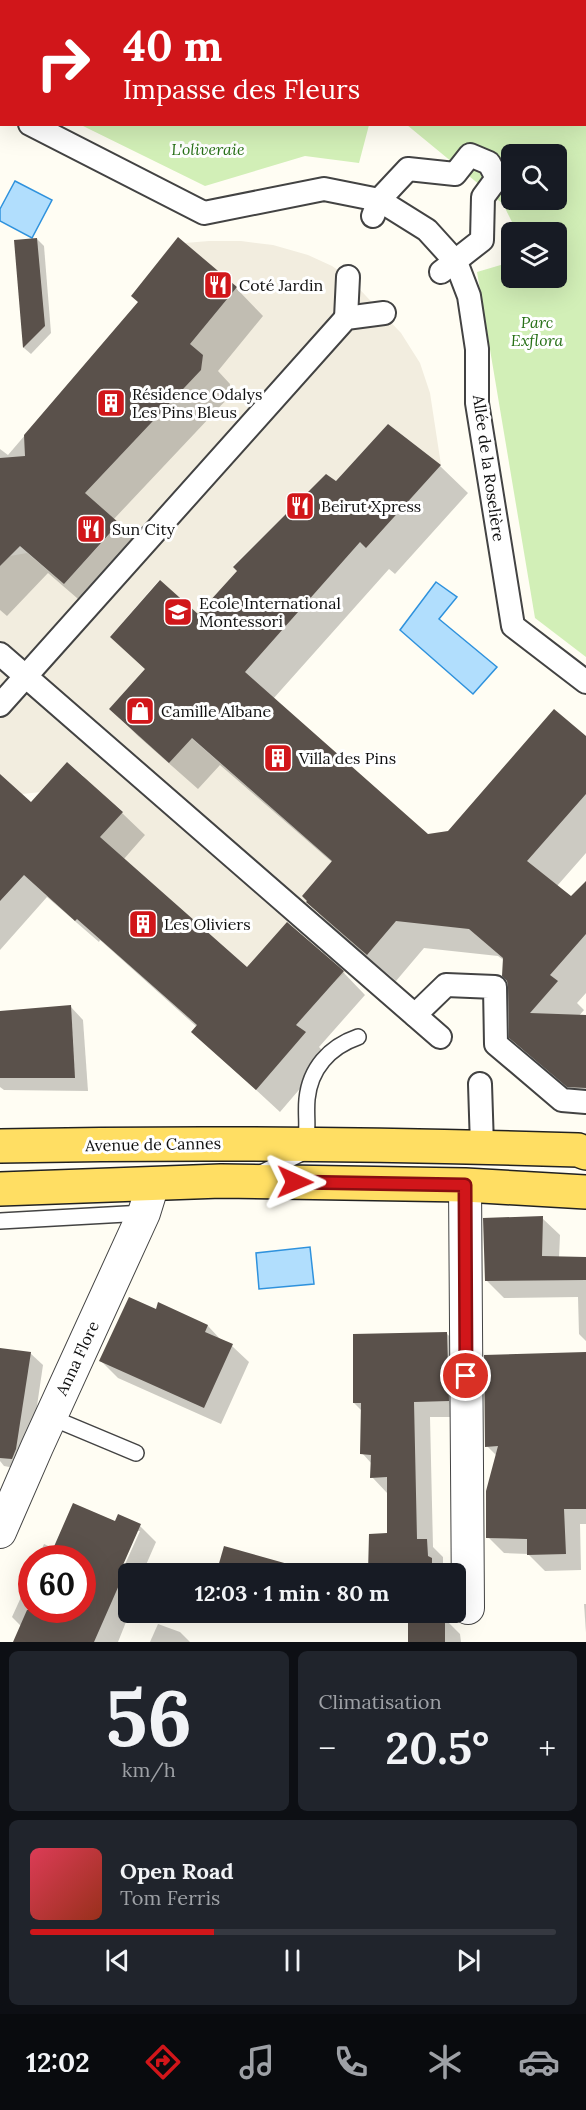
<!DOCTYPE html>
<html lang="fr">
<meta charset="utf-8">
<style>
:root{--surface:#171b24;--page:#20242c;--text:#f1f3f6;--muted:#9ea1a6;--line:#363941;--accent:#d1161a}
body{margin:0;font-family:Lora,serif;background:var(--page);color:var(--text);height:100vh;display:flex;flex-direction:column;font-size:22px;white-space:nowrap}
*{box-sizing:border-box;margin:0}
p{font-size:20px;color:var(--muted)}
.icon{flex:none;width:33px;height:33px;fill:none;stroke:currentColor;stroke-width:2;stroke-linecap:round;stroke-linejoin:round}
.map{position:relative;height:1642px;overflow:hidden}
.details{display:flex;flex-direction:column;gap:9px;padding:9px;background:#0d0f14;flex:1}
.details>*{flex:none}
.banner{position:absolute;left:0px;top:0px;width:586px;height:126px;box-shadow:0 6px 24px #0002;background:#d1161a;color:#fff;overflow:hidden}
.fabs{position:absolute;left:501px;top:144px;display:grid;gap:12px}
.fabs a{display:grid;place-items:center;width:66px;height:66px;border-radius:9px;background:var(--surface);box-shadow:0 6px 24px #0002;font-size:30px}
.speed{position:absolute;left:18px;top:1545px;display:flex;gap:12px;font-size:30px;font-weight:700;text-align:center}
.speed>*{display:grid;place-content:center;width:78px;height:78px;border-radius:50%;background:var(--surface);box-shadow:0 6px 24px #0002;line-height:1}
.speed .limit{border:9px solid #d22;background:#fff;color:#111}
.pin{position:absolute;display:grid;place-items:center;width:51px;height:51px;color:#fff;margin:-26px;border:3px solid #fff;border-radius:50%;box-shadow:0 2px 6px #0007}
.me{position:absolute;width:66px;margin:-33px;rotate:91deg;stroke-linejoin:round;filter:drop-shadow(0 0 4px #0008)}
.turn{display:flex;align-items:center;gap:21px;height:126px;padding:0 24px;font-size:27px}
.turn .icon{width:78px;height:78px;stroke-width:2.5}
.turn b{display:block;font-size:42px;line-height:51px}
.big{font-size:45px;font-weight:700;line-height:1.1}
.details .card{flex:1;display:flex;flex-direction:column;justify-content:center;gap:9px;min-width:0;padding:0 21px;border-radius:9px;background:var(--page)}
.details .dial{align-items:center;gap:0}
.dial b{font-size:78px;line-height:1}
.song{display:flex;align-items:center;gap:18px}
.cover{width:72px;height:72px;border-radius:9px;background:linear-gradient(135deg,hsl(350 70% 55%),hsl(10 70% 35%))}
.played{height:6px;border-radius:3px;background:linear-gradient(90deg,var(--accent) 35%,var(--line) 35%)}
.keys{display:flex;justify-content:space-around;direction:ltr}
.heat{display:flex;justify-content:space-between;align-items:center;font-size:33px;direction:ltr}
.details .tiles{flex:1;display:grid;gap:9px;grid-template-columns:1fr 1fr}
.card:last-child{grid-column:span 2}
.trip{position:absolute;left:118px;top:1563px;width:348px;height:60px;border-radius:9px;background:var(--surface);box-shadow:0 6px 24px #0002;font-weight:700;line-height:60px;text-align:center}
.tab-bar{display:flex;height:96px;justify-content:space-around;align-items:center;background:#090b0e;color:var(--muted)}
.tab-bar .icon{width:42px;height:42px}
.tab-bar .selected{color:var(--accent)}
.tab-bar b{font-size:27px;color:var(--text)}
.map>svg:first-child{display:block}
</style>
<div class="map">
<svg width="586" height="1642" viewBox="0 0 586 1642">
<rect width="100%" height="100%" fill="#fffdf3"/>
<g fill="#d2efb7" fill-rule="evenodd">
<path d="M0,0H586V657L535,618L477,272L511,262L512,278H556V232H517L503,204L407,125L585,124V2H2L1,85ZM512,154H556V200H512Z"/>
<path d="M81,125H369L359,163L305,156L205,186Z"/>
</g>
<path fill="#f2eddf" d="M209,241H241L273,245L308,255L332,266L348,277L401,333L420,363L430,393L441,465L388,424L336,481L326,475L233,566L237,571L198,614L159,580L110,637L146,668L109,709L169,763L191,738L332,861L302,896L367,955L334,982L247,967L100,837L123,811L82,778L84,776L67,762L41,792L22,794L0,774V566L10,556L27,553L64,584L119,524L85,493L200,370L203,355L190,344L236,288L185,243Z"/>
<g fill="#b1defd" stroke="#2f92dd" stroke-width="1.5">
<path d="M15,181L52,200L32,238L0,221V209Z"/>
<path d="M436,582L457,597L439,619L497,667L473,694L400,630Z"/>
<path d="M310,1247L314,1284L259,1289L256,1253Z"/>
</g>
<g fill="#0003" fill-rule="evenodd">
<path d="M37,239L44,246L51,333L31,354L24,348L16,241Z"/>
<path d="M236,288L263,316L218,371L230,384L228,398L113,520L146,552L92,611L48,573L7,616L0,610V449L8,455L139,302Z"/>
<path d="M388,426L440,466L468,493L395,574L389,569L273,699L427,835L448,833L586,738V853L557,886L586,910V993L577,1003L584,1010L578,1017H586V1105L539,1065L511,1037L510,987L505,961L498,956L424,948L396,981L335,930L308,902L333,863L220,765L198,789L138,736L111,709L146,670L112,637L198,616L336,483Z"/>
<path d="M67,765L122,813L145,835L123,860L247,969L343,972L365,995L319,1047L328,1056L280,1112L193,1032L197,1027L100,940L99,942L47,897L0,950V776L31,805Z"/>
<path d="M70,1006L83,1020L88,1091L4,1090L0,1087V1012Z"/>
<path d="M542,1218L560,1235L559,1258H586V1341L579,1334L578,1297L504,1298L486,1280Z"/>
<path d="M159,1304L208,1326L222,1341L232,1346L249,1362L221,1424L118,1378L101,1361L156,1311Z"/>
<path d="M446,1333L463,1349L464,1417H430L433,1547L443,1557V1571L446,1574H369L371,1535H388V1494L372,1477V1464L362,1453V1411L354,1403Z"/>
<path d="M0,1349L30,1353L43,1365L32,1440L25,1470L4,1466L0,1461Z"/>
<path d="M586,1353V1524H580L581,1570L545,1571L528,1554L504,1553L488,1537L497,1456L487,1446Z"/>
<path d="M140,1526L156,1542L142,1574H129L130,1612L118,1642H14L21,1626L12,1617L32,1573V1610H82V1558H38L44,1544L55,1549ZM136,1531H140L117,1582L114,1581Z"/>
<path d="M584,1604H586V1633Z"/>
<path d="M409,1612H446V1620L460,1634L461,1642H410Z"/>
<path d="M158,1624L180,1632L190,1642H150Z"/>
</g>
<g fill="#5a514b">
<path d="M178,237L237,287L190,344L203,355L201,370L85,493L119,523L64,584L20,546L0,566V458L25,456L24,435L138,302L131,296Z"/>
<path d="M37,238L45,326L23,348L14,240Z"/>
<path d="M388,424L441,465L366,548L360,542L245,672L428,834L448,831L554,709L586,736V794L527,861L571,896L586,881V934L550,975L558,981L530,1013L586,1015V1088L567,1087L509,1038L508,987L507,981L502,976L503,958L469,929L396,921L367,955L306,902L307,901L302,896L332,861L192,738L169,763L109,709L145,669L110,637L160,580L198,614L237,571L233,567L326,474L336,481Z"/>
<path d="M67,762L123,812L100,837L247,967L287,922L344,971L296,1025L306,1032L256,1090L191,1032L197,1025L77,919L75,921L24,875L0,901V774L31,802Z"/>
<path d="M71,1005L75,1078H0V1011Z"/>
<path d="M543,1216L542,1256L586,1257V1280L485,1281L483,1218Z"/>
<path d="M129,1297L156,1309L158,1302L208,1325L205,1332L233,1344L204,1408L99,1361Z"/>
<path d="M447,1332L449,1401L414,1402L417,1539H427L428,1556L432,1558V1574L368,1573L369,1534L387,1533V1477L370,1478L371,1455L360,1454L361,1403H353V1334Z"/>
<path d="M0,1348L31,1352L16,1449L12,1459L0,1458Z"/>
<path d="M586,1352V1509H564L566,1554L527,1555V1539L486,1538V1491L498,1446L485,1447L484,1355Z"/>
<path d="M73,1503L115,1521L118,1514L141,1524L119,1574L123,1576L94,1642H13L27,1610H82V1558H49Z"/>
<path d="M224,1546L295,1566L294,1574H216Z"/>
<path d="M408,1612H430V1616H445V1642H408Z"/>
</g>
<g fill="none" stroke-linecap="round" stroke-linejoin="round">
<g stroke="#434343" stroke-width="18">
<g id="service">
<path d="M261,1173L300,1154C311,1133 305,1121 307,1099C310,1069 329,1047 358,1037"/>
<path d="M0,1221L144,1213"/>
<path d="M50,1417L136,1453"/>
</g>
</g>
<g stroke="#434343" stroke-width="26">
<g id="pedestrian">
<path d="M0,109L2,110"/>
<path d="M30,124L204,213L324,189L379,200L427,230L456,262L469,296L477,349V403L513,626L586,682"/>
<path d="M373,216L379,200L408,169L455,174L470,155L489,163L497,178L483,197L482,240L441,272"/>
<path d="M346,318L348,277"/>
<path d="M0,654L440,1037"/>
<path d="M0,705L346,318L384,313"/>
<path d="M415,1015L446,985L495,987L496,1044L562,1100L586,1102"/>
<path d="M480,1084L482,1146"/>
</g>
</g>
<g stroke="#434343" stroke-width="34">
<g id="minor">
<path d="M465,1185L468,1608"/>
<path d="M0,1532L37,1447L144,1213L153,1184"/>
</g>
</g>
<g stroke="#212121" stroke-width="36">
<g id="primary">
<path d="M0,1146C193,1142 385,1144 578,1150L586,1153"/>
<path d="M0,1189L221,1181L465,1185L586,1192"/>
</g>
</g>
<use href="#service" stroke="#fff" stroke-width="15"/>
<use href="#pedestrian" stroke="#fff" stroke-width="22"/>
<use href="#minor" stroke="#fff" stroke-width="32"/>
<use href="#primary" stroke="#ffde63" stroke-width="33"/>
</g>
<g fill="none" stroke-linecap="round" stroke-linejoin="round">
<g stroke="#880e11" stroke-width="15">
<path id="route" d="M295,1182L465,1185L466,1376"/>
</g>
<use href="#route" stroke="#d1161a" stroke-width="10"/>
</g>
<defs>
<g id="restaurant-square" transform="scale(1.5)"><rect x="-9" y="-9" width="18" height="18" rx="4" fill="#d1161a" stroke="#fff"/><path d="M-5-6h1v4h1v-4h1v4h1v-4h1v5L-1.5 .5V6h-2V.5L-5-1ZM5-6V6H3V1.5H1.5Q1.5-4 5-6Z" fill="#fff"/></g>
<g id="building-square" transform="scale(1.5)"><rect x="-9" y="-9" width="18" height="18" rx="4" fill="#d1161a" stroke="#fff"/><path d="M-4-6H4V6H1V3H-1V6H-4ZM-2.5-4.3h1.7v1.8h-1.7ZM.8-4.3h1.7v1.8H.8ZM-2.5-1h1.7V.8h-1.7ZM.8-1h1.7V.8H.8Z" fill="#fff"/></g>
<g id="school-square" transform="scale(1.5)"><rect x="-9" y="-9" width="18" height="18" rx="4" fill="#d1161a" stroke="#fff"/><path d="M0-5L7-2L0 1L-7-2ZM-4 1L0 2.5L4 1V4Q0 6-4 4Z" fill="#fff"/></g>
<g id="shop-square" transform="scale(1.5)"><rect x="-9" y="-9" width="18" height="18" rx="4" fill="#d1161a" stroke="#fff"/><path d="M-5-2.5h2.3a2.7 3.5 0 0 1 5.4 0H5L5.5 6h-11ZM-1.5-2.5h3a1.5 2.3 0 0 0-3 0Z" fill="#fff"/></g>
</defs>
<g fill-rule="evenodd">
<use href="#restaurant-square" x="218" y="285"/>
<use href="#building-square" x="111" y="403"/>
<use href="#restaurant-square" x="300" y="506"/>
<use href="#restaurant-square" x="91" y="529"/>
<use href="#school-square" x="178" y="612"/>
<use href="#shop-square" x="140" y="711"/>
<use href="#building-square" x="278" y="758"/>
<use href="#building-square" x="143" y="924"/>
</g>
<g text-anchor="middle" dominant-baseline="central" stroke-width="6" stroke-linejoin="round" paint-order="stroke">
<g font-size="16" font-style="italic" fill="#277017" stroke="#fff">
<text x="208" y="149">L'oliveraie</text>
<text x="537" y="322">Parc<tspan x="537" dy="18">Exflora</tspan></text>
</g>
<g font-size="16" fill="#101010" stroke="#fff" text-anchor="start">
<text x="239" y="285">Coté Jardin</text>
<text x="132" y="394">Résidence Odalys<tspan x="132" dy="18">Les Pins Bleus</tspan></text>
<text x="321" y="506">Beirut Xpress</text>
<text x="112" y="529">Sun City</text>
<text x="199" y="603">Ecole International<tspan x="199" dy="18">Montessori</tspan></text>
<text x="161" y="711">Camille Albane</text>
<text x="299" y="758">Villa des Pins</text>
<text x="164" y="924">Les Oliviers</text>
</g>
<g font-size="16" fill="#101010" stroke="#fff">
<text transform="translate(489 468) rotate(82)">Allée de la Roselière</text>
<text transform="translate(153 1144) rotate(-1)">Avenue de Cannes</text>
<text transform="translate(77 1358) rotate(-65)">Anna Flore</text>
</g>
</g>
</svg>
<div class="fabs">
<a><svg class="icon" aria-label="search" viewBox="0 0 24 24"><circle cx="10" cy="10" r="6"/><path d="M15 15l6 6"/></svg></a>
<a><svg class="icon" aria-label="layers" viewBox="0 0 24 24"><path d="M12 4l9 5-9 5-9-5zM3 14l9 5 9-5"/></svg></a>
</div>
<div class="speed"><div class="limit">60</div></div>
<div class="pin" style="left:466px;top:1376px;background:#d93025"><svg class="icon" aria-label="arrive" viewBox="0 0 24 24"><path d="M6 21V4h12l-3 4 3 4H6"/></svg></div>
<svg class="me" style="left:295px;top:1182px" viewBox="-20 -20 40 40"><path d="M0-17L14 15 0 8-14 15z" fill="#d1161a" stroke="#fff" stroke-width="4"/></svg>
<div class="trip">12:03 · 1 min · 80 m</div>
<div class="banner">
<div class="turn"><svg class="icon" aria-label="right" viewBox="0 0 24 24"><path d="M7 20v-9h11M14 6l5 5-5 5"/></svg><div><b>40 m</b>Impasse des Fleurs</div></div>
</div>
</div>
<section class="details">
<div class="tiles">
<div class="card dial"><b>56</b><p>km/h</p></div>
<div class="card"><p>Climatisation</p>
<div class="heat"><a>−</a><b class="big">20.5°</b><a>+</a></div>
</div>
<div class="card">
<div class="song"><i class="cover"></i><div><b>Open Road</b><p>Tom Ferris</p></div></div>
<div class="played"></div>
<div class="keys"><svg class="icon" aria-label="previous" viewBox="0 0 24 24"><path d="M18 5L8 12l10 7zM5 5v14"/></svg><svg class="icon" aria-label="pause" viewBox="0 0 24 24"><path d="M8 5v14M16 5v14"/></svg><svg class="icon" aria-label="next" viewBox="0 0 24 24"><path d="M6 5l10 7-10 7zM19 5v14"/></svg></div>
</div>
</div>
</section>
<nav class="tab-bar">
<b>12:02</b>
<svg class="icon selected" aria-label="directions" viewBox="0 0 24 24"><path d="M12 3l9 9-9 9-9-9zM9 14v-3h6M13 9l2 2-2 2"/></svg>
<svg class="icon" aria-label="music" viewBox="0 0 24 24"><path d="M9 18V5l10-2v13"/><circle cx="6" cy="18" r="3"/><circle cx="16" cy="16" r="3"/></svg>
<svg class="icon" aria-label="phone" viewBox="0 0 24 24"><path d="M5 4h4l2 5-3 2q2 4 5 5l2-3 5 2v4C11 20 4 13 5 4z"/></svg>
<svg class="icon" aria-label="climate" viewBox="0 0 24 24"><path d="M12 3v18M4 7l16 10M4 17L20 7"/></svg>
<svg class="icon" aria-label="car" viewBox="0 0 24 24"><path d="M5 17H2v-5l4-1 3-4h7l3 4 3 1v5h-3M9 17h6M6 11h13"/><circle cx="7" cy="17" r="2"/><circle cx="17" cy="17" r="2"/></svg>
</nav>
